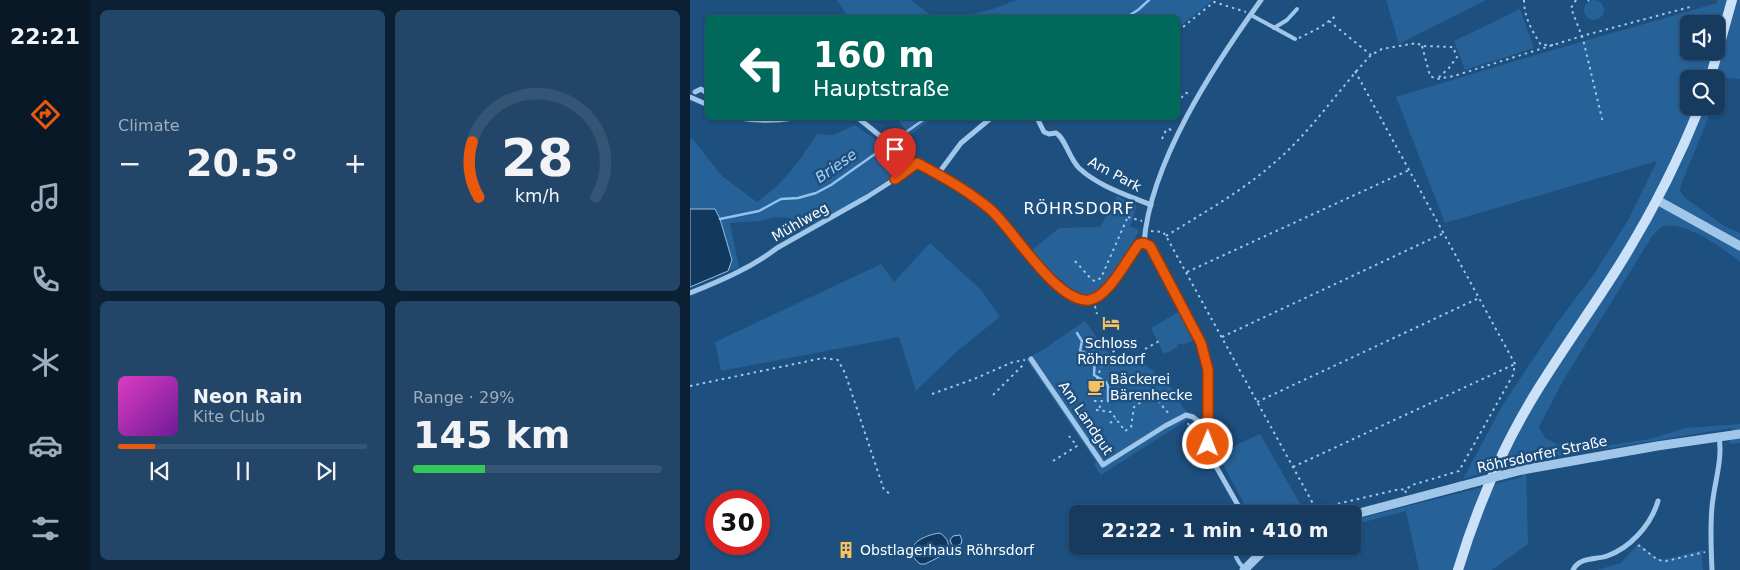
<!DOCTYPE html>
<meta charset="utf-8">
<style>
:root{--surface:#163b5f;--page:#234668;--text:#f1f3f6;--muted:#9eadbd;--line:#355574;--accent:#ea580c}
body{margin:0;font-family:"DejaVu Sans",sans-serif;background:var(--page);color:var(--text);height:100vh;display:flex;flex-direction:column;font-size:19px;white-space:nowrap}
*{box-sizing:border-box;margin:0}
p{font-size:16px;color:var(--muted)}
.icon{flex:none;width:28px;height:28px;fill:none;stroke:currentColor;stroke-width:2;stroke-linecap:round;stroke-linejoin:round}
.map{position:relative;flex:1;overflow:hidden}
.side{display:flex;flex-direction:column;gap:10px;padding:10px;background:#0c2034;width:600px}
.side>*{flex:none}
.banner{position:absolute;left:15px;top:15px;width:475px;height:105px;border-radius:8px;box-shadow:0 1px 4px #0004,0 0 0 1px var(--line);background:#00695c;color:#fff;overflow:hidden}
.fabs{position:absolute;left:990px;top:15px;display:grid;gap:10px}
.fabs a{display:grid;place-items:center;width:45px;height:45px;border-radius:8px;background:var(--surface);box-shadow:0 1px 4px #0004,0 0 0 1px var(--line);font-size:25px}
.speed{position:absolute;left:15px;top:490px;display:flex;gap:10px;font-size:25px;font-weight:700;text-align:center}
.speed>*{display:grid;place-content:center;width:65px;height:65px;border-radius:50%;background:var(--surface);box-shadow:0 1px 4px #0004,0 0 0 1px var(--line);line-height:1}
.speed .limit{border:8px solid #d22;background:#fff;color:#111}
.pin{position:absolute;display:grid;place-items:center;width:42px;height:42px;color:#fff;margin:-51px -21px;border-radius:50% 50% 50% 0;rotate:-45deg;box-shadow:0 0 5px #0007}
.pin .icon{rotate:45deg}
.me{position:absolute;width:55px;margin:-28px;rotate:1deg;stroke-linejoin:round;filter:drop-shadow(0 0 4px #0008)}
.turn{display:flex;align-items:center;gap:18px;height:105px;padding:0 25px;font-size:22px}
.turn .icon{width:65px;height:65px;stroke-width:2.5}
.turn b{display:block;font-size:35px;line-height:42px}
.big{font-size:38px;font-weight:600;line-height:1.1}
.side .widget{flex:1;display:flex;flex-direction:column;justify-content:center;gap:8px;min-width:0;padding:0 18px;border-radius:8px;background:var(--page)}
.side .dial{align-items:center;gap:0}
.dial svg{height:130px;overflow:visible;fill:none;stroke:var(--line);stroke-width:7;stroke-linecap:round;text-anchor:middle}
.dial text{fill:var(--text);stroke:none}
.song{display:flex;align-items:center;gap:15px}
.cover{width:60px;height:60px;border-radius:8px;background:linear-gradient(135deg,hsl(310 70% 55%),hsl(280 70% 35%))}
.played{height:5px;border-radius:2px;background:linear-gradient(90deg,var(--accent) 15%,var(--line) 15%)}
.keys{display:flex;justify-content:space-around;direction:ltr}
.heat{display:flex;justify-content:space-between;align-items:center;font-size:28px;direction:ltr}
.charge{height:8px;border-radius:4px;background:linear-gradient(90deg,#34c759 29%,var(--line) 0)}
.side .tiles{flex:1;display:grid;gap:10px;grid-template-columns:repeat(2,1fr)}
.trip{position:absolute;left:379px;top:505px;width:292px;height:50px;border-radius:8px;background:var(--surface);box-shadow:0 1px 4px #0004,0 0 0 1px var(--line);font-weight:600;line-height:50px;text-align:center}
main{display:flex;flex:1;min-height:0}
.tabs{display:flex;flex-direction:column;width:90px;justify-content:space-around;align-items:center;background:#091826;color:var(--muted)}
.tabs .icon{width:35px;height:35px}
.tabs .on{color:var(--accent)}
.tabs b{font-size:22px;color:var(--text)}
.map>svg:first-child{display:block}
</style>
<main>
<nav class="tabs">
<b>22:21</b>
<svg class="icon on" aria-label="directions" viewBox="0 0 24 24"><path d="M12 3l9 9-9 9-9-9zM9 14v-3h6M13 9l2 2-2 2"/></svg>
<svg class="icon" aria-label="music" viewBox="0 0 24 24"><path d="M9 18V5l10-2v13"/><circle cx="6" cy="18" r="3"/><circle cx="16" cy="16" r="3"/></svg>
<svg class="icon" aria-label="phone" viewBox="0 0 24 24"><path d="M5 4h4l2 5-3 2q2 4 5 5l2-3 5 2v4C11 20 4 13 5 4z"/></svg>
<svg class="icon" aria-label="climate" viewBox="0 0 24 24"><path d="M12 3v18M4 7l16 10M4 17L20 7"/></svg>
<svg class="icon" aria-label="car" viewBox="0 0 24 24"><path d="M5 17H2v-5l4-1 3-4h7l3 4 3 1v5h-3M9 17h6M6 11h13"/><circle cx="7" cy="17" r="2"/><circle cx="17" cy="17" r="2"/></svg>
<svg class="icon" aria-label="filters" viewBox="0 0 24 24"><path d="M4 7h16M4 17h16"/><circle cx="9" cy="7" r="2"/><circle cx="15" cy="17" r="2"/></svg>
</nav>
<section class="side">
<div class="tiles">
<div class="widget"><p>Climate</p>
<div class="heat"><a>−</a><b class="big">20.5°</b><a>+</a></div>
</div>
<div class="widget dial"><svg viewBox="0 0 100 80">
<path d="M14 69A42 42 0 1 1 86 69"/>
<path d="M14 69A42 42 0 0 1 10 35" stroke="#ea580c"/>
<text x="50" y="56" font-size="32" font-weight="700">28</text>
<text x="50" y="72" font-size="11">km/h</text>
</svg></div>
<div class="widget">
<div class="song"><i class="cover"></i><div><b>Neon Rain</b><p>Kite Club</p></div></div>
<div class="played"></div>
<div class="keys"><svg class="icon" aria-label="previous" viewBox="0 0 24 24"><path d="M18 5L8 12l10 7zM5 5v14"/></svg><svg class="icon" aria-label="pause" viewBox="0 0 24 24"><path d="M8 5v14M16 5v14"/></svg><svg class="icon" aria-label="next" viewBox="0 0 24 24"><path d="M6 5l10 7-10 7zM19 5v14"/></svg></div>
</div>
<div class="widget"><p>Range · 29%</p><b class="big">145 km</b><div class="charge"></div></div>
</div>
</section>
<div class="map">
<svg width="1050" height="570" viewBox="0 0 1050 570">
<rect width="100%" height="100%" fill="#1d4f7f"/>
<g fill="#266198" fill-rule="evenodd">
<circle cx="904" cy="10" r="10"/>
<path d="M147,0H221L243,17H158Z"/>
<path d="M326,0H523L488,28V18L270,17L303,9Z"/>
<path d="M696,0H796L709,44Z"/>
<path d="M1027,0H1050V79L1035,78L1026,99V79H999V106H1023L991,185L990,191L995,198L1036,227L1050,233V262C1036,250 991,218 972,227C968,229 964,234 961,238L874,379L849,427L855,438L869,445L888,450L960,439L996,428L1050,424V443L1039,444L1042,428L836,462L838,544L802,570H729L716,511L663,525V520L832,477V462L773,479L812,406L867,323L904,274L938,220L967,161L755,223L706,97L835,58L1027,3ZM999,24H1026V51H999Z"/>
<path d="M830,9L844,48L775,70L764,41Z"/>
<path d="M207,118H243L219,135Z"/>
<path d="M165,125L216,162L215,167L210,172L170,198L111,231L100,218L84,217L70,221L40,223L49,268L38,271L42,260L30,219L25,209H0V139L2,138L32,176L67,202C94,183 109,162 127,134L143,135Z"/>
<path d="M427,196L447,206L440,226L449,230C443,245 418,289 403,294C398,296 392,295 387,293L356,268L342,250L369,228L410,227Z"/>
<path d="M240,243L291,290L310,317L266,352L226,391L209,337L31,371L25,342L191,264L204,282Z"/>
<path d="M490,311L504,340L493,345L492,343L487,345L488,347L474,354L461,328Z"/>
<path d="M395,321L428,367L447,354L454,363L480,386L500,418L411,475L404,465L406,462L336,359L351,351Z"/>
<path d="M570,434L612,507L615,514H560L527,454Z"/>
<path d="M949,543L965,557L973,560L1012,550L1013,570H907L931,563Z"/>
</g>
<g fill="#13385e" stroke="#93c2eb">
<path d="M0,209H25L30,219L42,260L38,271L0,287Z"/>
<path d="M250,533C258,539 260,543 257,553L235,564H230C209,547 233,535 250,533Z"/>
<path d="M270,535L272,540L271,544L266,546L262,545L260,540L263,536Z"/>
</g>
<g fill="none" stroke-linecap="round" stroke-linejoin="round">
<g stroke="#93c2eb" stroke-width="2.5">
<path d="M435,18L448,10L459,0"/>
<path d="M30,219L69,211L91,199L108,198L126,193L141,185L236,118"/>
<path d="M387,333L392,341L390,351L405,357L404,375L416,382L418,386V401"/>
<path d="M258,550L264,546"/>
</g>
<g stroke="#a0c6e9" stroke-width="2" stroke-dasharray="2.5 4" stroke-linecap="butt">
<path d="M834,0C834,17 842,31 851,45H863"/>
<path d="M886,0L881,8L893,39L913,123"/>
<path d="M898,0L899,1"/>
<path d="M639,21L681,55"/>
<path d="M488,31L524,2L556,12"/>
<path d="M609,38L631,27L647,15"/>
<path d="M732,46L740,76L747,79L764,76L892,36L1000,7"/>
<path d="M665,71L825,364L823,375L769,471L722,485L715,490L716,493"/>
<path d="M17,78L18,77"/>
<path d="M488,103H489L493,95L496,93L502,94"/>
<path d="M472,139L476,130L479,129L483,131"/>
<path d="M438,217L452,221"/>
<path d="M461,231L473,232L476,236L626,509L710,489L715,490"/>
<path d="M476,236C513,213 551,192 584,163C621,132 648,90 681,55L692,49L727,43L732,46L763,47L767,57L759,68L747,79"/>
<path d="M385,261L402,280L405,281L411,278L443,205"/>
<path d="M497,272L719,170"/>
<path d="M405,306L407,314"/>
<path d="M416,326L421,323"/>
<path d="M532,337L754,233"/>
<path d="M455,349L469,341"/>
<path d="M390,357L392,355"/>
<path d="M407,379L414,358L431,346"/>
<path d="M0,386L133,358L148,360L155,373L194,490L202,495"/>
<path d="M375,392L376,394L385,390"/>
<path d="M242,394L284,379L323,362L335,360"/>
<path d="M303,395L335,363"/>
<path d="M404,401H412L409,409"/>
<path d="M567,402L789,298"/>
<path d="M406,410L421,412L435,431L441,427L444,407L462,394L480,415"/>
<path d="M420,423L426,419"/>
<path d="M498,423L503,439L515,459"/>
<path d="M363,461L387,446L379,436"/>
<path d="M603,467L825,364"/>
<path d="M645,514L654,511"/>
<path d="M948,545L968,560L976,561L1015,552"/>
</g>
<g stroke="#a0c6e9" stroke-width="4">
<path d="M561,15L605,39"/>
<path d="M584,28L597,20L607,9"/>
<path d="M543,546C545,555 547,562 554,568"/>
</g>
<g stroke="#a0c6e9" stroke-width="5">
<path d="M5,92L11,89L18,94"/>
<path d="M0,97L18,105"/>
<path d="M48,118C67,121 85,121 104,118"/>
<path d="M168,118C187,133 207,151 228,164C250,176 287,194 304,213C322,233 371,304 400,300C419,297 437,259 449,244L454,243"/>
<path d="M347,118L354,132L359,134L366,133C375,138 379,158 389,168C408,186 437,195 461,205"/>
<path d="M248,174L271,143L301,118"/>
<path d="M454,243L460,246L511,343L517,370L518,445L524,463L553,514"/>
<path d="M454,243C460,162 525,64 571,0"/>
<path d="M0,293C30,281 61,268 87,248L177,197L219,170L227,163"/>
<path d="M341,359L413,465L475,426L496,415L503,417L512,424L518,423"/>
<path d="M883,570C889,557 905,560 917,556C940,548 961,525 968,501"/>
<path d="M1022,570C1021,549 1020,528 1022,507C1024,483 1033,460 1029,437"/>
</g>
<g stroke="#a0c6e9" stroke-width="9">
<path d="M967,200L1050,246"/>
<path d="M832,470L967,446L1050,434"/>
<path d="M662,515L771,486"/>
<path d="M554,570L578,546"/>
</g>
<g stroke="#cbe1f7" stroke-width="10">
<path d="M1020,79L1042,0"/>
<path d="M768,570C780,530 795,491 813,453C843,389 887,332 925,272C958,220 987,164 1010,106"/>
</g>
<path stroke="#a0c6e9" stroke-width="9" d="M771,486L832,470"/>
</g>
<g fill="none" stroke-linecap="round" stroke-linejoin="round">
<g stroke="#983908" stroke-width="12">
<path id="route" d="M205,179L227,163C252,176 279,191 301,210C323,229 367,304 399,300C418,298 437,259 449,244L454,243L460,246L511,343L518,370V444"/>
</g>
<use href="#route" stroke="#ea580c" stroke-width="9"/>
</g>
<defs>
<g id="hotel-bare" transform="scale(1.35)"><path d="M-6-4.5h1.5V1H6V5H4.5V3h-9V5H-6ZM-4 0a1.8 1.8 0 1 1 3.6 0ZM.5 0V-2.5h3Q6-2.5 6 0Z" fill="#f9c15e" stroke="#1d4f7f" stroke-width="2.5" paint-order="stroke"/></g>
<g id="cafe-bare" transform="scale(1.35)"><path d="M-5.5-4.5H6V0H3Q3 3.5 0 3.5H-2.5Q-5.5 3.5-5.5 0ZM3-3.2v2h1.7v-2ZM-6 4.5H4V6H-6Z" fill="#f9c15e" stroke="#1d4f7f" stroke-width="2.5" paint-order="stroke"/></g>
<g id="building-bare" transform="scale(1.35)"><path d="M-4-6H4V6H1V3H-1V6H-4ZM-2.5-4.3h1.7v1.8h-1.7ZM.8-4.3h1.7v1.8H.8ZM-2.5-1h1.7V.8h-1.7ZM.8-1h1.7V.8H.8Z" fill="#f9c15e" stroke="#1d4f7f" stroke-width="2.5" paint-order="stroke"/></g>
</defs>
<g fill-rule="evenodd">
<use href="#hotel-bare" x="421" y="323"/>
<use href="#cafe-bare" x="406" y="387"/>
<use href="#building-bare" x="156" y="550"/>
</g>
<g text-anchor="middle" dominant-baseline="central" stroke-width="5" stroke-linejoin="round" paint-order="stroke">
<g font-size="14" fill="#fff" stroke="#1d4f7f">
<text transform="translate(425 174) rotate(28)">Am Park</text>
<text transform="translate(110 222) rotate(-30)">Mühlweg</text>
<text transform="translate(396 418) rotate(56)">Am Landgut</text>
<text transform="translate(852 454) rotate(-12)">Röhrsdorfer Straße</text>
</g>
<g font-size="14" fill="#fff" stroke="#1d4f7f" text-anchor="start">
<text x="421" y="343" text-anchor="middle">Schloss<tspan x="421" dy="16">Röhrsdorf</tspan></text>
<text x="420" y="379">Bäckerei<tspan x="420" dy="16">Bärenhecke</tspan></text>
<text x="170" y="550">Obstlagerhaus Röhrsdorf</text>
</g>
<g font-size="15" font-style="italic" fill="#abd0f1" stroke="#1d4f7f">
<text transform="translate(146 166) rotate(-35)">Briese</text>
</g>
<g font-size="16" letter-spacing="1" fill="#fff" stroke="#1d4f7f">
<text x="389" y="208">RÖHRSDORF</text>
</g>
</g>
</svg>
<div class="fabs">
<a><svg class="icon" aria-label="sound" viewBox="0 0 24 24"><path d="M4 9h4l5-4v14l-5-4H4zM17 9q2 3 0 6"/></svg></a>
<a><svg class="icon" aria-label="search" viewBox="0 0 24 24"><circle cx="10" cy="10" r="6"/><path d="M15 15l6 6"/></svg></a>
</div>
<div class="speed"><div class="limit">30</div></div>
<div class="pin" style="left:205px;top:179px;background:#d93025"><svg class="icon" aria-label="arrive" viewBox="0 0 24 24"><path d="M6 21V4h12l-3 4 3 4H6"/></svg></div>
<svg class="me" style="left:518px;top:444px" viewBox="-20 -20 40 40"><circle r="17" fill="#ea580c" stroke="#fff" stroke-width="3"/><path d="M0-11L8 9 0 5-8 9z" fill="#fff"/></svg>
<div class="trip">22:22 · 1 min · 410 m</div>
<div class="banner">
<div class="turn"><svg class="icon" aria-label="left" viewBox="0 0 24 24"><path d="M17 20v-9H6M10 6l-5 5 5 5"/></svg><div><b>160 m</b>Hauptstraße</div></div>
</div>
</div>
</main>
